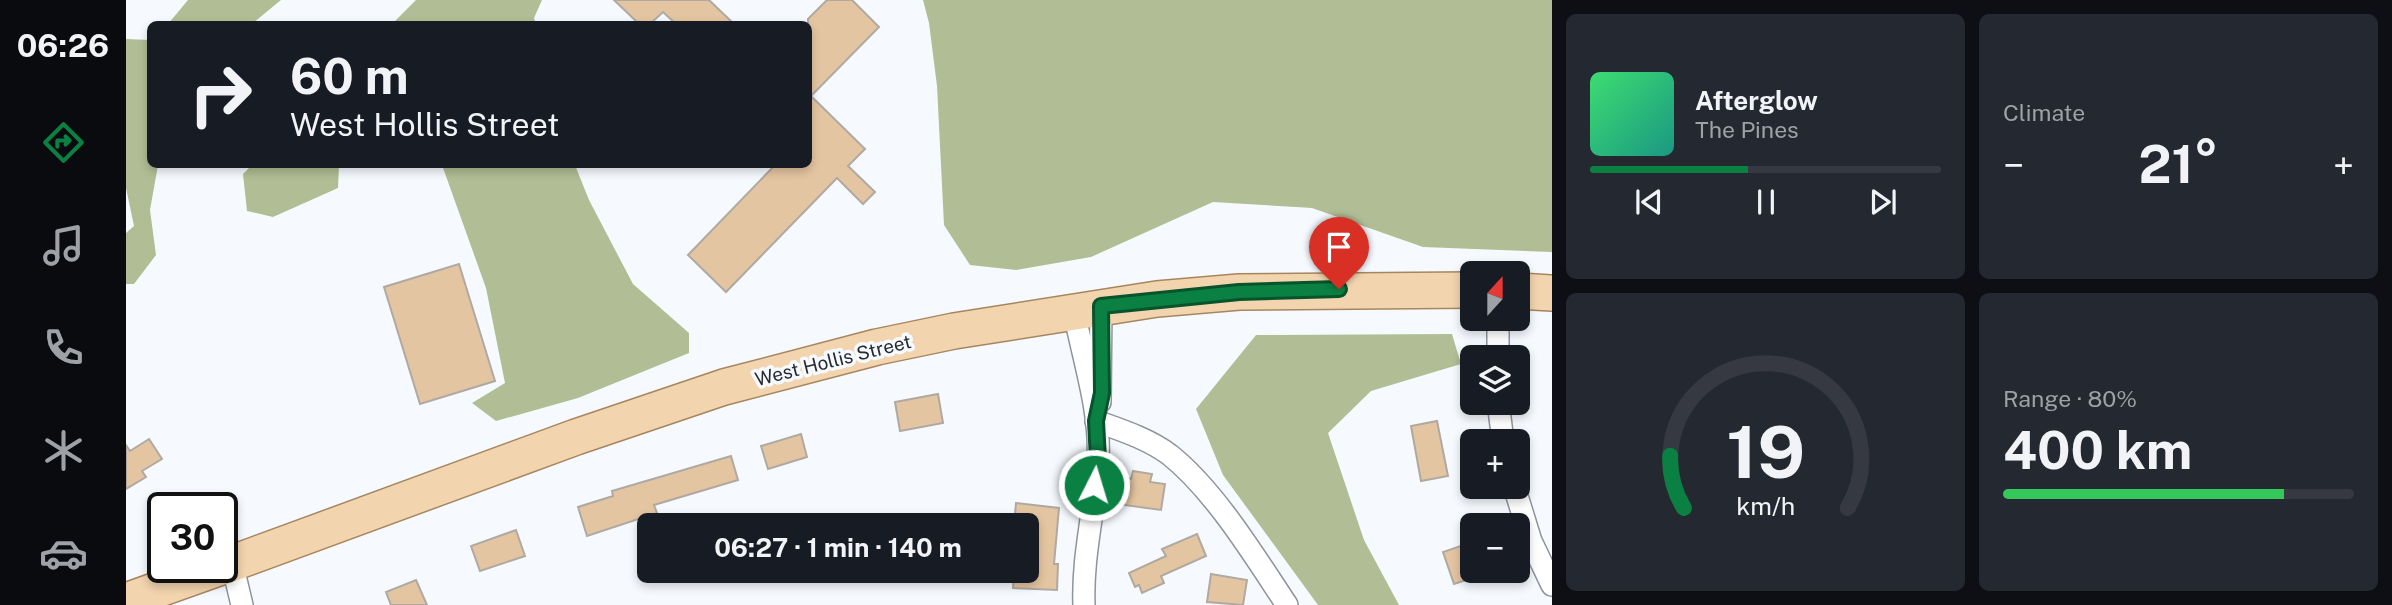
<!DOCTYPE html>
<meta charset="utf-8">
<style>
:root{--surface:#171b24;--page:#242831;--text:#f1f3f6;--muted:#9ea1a6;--line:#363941;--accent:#0b8043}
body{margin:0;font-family:"Public Sans",sans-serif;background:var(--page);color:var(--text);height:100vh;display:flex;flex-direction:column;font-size:26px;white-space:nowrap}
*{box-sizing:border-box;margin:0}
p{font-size:23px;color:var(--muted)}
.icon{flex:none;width:38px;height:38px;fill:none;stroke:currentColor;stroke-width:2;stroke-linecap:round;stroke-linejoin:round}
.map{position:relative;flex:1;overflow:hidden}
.panel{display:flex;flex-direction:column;gap:14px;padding:14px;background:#0d0f14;width:840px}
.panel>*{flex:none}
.guide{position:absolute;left:21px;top:21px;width:665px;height:147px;border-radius:10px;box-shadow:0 4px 10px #0003;background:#171b24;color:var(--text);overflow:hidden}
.needle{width:46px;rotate:21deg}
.buttons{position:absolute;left:1334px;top:261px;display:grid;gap:14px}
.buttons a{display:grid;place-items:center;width:70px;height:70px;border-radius:10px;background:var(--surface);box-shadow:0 4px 10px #0003;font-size:35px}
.speed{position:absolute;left:21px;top:492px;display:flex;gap:14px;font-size:35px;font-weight:700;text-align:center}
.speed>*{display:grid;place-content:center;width:91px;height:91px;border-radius:50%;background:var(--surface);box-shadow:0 4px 10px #0003;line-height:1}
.speed .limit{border:4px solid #111;border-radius:10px;background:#fff;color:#111}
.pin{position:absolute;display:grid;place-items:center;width:60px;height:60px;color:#fff;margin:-72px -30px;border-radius:50% 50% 50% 0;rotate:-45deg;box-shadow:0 0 7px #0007}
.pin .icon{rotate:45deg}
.me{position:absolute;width:77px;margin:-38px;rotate:5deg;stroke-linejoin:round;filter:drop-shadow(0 0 5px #0008)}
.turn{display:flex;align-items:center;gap:24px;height:147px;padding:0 28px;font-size:32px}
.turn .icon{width:91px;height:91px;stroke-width:2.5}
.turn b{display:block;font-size:49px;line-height:60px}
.big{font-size:52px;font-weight:700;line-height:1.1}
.panel .widget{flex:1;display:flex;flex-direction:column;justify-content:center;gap:10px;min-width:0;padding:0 24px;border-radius:10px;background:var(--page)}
.panel .dial{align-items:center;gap:0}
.dial svg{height:182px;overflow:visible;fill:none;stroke:var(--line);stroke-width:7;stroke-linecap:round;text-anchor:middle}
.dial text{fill:var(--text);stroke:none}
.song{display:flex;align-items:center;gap:21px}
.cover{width:84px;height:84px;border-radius:10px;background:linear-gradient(135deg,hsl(140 70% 55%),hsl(170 70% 35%))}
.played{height:7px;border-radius:4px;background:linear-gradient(90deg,var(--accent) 45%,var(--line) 45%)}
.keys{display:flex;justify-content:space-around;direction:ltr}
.heat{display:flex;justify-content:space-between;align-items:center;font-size:38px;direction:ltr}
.charge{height:10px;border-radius:5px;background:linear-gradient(90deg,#34c759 80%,var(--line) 0)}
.panel .tiles{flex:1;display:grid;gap:14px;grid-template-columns:repeat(2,1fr)}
.trip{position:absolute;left:511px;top:513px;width:402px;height:70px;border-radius:10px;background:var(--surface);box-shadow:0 4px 10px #0003;font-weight:700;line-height:70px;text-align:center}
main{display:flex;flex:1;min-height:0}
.tab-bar{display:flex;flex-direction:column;width:126px;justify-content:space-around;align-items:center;background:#090b0e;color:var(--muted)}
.tab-bar .icon{width:49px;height:49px}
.tab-bar .selected{color:var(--accent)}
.tab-bar b{font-size:32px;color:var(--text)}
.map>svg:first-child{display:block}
</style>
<main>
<nav class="tab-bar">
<b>06:26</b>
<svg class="icon selected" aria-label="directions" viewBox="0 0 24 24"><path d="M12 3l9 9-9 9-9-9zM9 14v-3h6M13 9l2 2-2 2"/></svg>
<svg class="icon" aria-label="music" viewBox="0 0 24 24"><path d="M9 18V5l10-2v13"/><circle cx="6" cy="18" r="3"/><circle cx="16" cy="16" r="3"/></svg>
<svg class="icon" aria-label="phone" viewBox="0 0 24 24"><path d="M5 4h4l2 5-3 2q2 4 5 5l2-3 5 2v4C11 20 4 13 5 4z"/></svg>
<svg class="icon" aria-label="climate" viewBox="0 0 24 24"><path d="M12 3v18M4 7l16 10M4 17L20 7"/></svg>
<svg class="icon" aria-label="car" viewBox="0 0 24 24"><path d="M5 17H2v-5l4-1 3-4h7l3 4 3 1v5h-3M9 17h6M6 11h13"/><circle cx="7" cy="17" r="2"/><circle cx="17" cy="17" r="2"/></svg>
</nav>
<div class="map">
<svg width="1426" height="605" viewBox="0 0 1426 605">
<rect width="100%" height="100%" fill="#f6faff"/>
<g fill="#b1be95">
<path d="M62,0H155L126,24H42Z"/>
<path d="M290,0H416L408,18L410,24H266Z"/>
<path d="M797,0H1426V252L1297,247L1186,208L1087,202L965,257L890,270L844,265L818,225L811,86L803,23Z"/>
<path d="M0,39L24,40V164L32,165L24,210L30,255L8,284H0V233L8,226L0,188Z"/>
<path d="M127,164L213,165L212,188L147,217L121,211L117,174Z"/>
<path d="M316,165H449L463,200L507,284L563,333V353L452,398L370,421L346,403L379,383L360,288Z"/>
<path d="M1326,334L1335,364L1245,391L1202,433L1238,540L1273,605H1192L1097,475L1070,409L1130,335Z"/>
</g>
<g fill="#e4c5a1" stroke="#b0a9a1" stroke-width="2">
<path d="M488,0H583L608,24H550L537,12L524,24H513Z"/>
<path d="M701,0H726L753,27L685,96L739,149L722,166L749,192L737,204L711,178L600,292L562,255L650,164H682V19Z"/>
<path d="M333,264L369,381L294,404L258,287Z"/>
<path d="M812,394L817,423L774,431L769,402Z"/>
<path d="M1311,421L1322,476L1295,481L1285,426Z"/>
<path d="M675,434L681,457L642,469L635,446Z"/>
<path d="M23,439L36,459L16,471L20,477L0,489V445L4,451Z"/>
<path d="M605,456L612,480L528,505L531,513L461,536L452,507L487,496L486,491Z"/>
<path d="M1007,471L1026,474L1024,482L1039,484L1035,510L991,504L995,478L1005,479Z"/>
<path d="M890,503L933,508L928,564H932L931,590L887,588L888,570H901V525H888Z"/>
<path d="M390,530L399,556L354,571L345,546Z"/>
<path d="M1071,534L1080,556L1035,576L1038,583L1016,593L1013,585L1009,587L1003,573L1040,556L1036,549Z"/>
<path d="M1343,543L1346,578L1328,584L1317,552Z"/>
<path d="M1085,574L1121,580L1117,605L1081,602Z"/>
<path d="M290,580L301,605H265L260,592Z"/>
</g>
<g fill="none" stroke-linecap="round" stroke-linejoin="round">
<g stroke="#8e949c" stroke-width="24">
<g id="minor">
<path d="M948,311C957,359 975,411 972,460C969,509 956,556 958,605"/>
<path d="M1372,357V318"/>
<path d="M974,402L975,306"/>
<path d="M1372,402L1377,441"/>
<path d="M970,421C995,430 1023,439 1044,455C1089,491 1129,557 1161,605"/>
<path d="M1388,486L1405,541L1426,585"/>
<path d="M106,563L116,605"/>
</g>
</g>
<g stroke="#a6865e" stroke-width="38">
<g id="primary">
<path d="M1391,291L1426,293"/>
<path d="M96,567L450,437L598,387L751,347L828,331L1031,299L1113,292L1346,290"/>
<path d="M0,601L95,567"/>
</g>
</g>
<use href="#minor" stroke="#fff" stroke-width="21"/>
<use href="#primary" stroke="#f2d4ae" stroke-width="35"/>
</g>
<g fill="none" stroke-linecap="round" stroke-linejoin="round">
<g stroke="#07532c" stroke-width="18">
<path id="route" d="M968,485L972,459L970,421L976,393L975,306L1113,292L1213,289"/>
</g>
<use href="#route" stroke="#0b8043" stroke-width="12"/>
</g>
<g text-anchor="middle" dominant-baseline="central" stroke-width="7" stroke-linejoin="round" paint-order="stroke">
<g font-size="19" fill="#282a2d" stroke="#f6faff">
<text transform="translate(707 360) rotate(-14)">West Hollis Street</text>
</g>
</g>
</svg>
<div class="buttons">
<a><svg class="needle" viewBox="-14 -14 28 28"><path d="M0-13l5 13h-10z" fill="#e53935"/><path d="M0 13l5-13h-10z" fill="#9ea1a6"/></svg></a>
<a><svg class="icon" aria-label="layers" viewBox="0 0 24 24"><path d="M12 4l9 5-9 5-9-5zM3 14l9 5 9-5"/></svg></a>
<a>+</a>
<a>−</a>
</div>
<div class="speed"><div class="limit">30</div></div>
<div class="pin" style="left:1213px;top:289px;background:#d93025"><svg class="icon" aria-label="arrive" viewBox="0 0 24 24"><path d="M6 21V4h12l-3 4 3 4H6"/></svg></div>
<svg class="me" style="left:968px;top:485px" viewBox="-20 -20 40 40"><circle r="17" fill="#0b8043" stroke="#fff" stroke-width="3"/><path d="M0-11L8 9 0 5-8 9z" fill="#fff"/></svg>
<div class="trip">06:27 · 1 min · 140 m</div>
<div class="guide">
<div class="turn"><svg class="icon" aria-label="right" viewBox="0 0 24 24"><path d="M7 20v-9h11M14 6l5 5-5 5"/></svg><div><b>60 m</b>West Hollis Street</div></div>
</div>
</div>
<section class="panel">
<div class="tiles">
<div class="widget">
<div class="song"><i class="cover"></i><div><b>Afterglow</b><p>The Pines</p></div></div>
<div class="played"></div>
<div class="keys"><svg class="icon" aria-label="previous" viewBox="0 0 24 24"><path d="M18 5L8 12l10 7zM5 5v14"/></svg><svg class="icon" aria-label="pause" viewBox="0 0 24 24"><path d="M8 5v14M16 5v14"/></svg><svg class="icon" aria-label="next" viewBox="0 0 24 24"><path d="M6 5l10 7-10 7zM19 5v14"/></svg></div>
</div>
<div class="widget"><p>Climate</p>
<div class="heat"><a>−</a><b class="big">21°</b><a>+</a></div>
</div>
<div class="widget dial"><svg viewBox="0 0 100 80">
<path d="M14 69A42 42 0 1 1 86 69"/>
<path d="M14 69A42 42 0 0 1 8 46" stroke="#0b8043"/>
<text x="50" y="56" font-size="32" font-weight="700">19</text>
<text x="50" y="72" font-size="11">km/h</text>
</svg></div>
<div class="widget"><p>Range · 80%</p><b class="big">400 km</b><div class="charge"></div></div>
</div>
</section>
</main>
